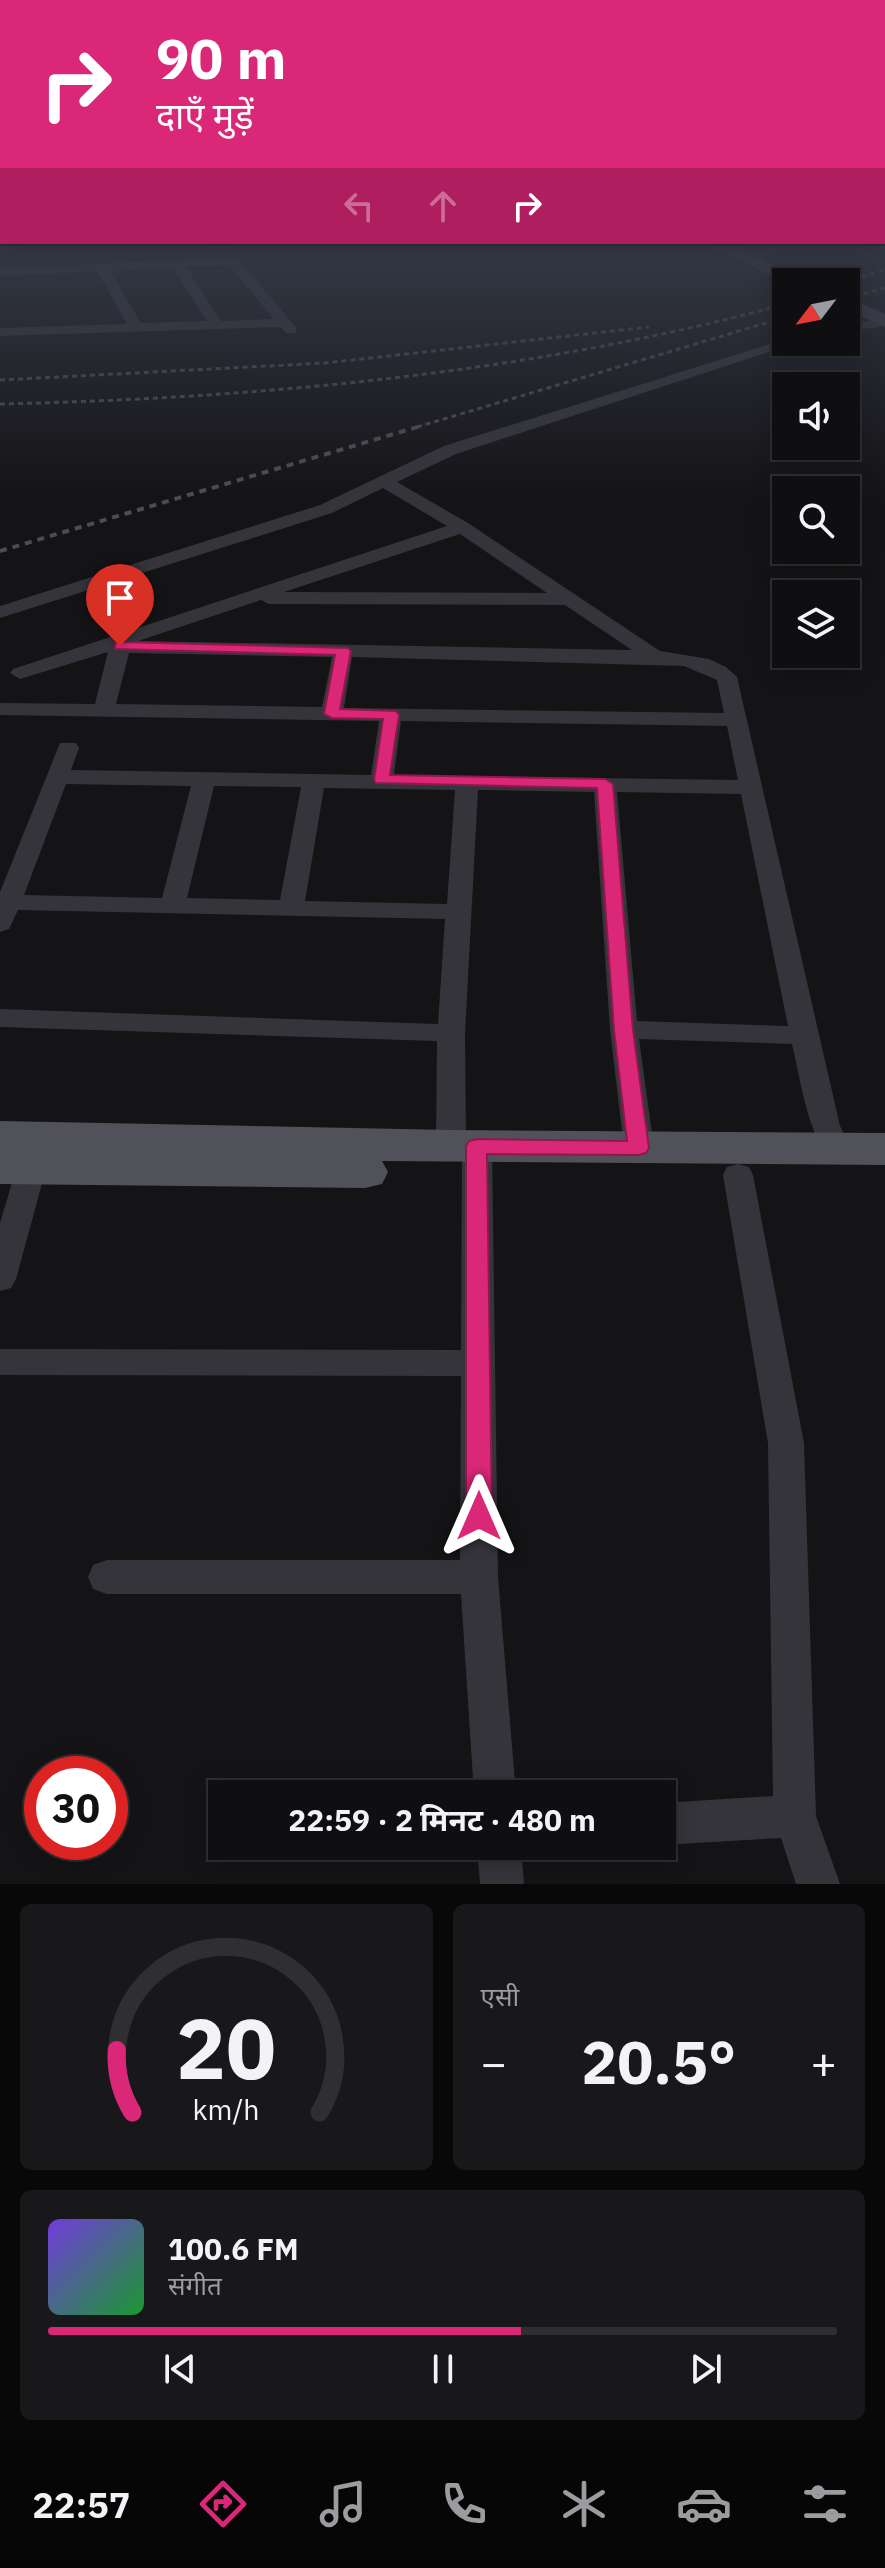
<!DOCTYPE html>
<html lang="hi">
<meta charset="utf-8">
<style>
:root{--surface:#0f0e10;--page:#181719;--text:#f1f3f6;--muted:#9b9c9f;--line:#2f2e30;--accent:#db2777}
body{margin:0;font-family:"IBM Plex Sans","Noto Sans Devanagari",sans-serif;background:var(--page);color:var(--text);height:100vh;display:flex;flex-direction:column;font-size:30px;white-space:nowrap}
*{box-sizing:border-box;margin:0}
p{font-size:26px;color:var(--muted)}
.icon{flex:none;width:44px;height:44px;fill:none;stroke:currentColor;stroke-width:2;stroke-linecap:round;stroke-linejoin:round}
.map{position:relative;height:1884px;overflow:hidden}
.drawer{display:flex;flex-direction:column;gap:20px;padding:20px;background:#080809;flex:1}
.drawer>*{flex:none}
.hud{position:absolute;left:0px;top:0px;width:886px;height:244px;box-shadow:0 4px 20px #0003,0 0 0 2px var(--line);background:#db2777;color:#fff;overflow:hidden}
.needle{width:52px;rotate:238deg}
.tools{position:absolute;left:772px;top:268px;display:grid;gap:16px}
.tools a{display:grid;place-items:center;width:88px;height:88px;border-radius:0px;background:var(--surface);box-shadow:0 4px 20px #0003,0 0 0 2px var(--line);font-size:40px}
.speed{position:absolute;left:24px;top:1756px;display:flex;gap:16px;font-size:40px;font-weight:700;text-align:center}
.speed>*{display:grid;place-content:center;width:104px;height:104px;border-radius:50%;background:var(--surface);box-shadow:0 4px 20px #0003,0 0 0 2px var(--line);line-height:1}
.speed .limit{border:12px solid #d22;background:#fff;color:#111}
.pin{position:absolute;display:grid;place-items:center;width:68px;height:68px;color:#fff;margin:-82px -34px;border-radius:50% 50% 50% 0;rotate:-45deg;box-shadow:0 0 8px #0007}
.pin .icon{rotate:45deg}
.me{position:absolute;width:88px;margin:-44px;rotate:0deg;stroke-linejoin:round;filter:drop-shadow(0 0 6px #0008)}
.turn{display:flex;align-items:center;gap:28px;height:168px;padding:0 24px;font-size:36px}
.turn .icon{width:104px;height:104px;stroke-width:2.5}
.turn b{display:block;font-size:56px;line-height:68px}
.lanes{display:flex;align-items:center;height:76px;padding:0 24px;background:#0003;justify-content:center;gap:40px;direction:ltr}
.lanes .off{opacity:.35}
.big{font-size:60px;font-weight:700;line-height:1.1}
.drawer .widget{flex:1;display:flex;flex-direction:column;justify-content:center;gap:12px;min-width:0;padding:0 28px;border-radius:12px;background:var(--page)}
.drawer .dial{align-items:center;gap:0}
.dial svg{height:208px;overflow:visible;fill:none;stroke:var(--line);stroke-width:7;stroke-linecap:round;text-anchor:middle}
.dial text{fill:var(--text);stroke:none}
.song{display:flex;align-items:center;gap:24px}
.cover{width:96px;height:96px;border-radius:12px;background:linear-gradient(135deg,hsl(260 70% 55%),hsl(130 70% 35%))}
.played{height:8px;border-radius:4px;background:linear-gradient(90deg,var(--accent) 60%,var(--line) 60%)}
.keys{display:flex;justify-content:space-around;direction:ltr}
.heat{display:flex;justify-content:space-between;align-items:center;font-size:44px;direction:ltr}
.drawer .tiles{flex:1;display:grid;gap:20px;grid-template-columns:1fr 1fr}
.widget:last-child{grid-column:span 2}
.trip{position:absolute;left:208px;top:1780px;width:468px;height:80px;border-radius:0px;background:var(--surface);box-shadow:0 4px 20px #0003,0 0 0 2px var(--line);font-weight:700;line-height:80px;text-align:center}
.tabs{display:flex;height:128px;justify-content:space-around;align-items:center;background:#060606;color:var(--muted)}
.tabs .icon{width:56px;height:56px}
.tabs .on{color:var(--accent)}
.tabs b{font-size:36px;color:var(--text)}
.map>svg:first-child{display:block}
</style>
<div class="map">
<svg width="885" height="1884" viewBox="0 0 885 1884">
<rect width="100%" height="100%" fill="#141315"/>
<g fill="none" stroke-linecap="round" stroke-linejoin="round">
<g fill="#35343a" fill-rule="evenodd">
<path d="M0,239L2,242H39L33,246L0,247Z"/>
<path d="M210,242H223L296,327V333H286L281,327L0,336V328L127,324L97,271L0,276V268L222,258ZM229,265L274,319L221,321L186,267ZM173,268L207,321L141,323L110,271Z"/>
<path d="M875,320L882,324L880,327L846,331V323Z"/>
<path d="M786,339V342H799L456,454L397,482L468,523L660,651L709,659L726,667L737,677L840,1126L852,1149L848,1156L837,1159L826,1156C806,1122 801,1083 792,1044L639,1039L654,1148L650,1155L639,1158L628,1155L624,1148L610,1030L594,792L478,790L465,1033L466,1140L477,1136L488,1139L492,1146L498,1577L516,1794H474L461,1594H107L93,1589L88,1577L93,1565L107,1560H460L461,1376L0,1375V1349L461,1350L462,1153L451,1156L440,1153L436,1146L437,1041L0,1027V1009L438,1024L445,919L18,910L9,929L0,932V892L60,743H76L79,748L71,770L371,775L379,721L0,715V703L95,704L108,652L20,679L10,673L13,669L447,526L383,488L332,513L0,618V606L320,505L444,446ZM460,534L547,593L284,592ZM261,600L269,604L565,605L632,650L138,641ZM129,653L332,657L322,707L116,704ZM352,657L684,666L717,680L724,713L344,708ZM401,721L727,726L738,780L394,775ZM66,784L191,786L162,898L24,895ZM214,786L301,787L280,900L187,898ZM324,788L455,790L447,904L305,901ZM617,792L741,794L788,1026L637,1021Z"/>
<path d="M31,1158L42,1161L46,1169L16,1279L11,1288L0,1291V1223L16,1169L20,1161Z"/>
<path d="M738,1164L749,1167L753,1175L804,1443L816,1816L840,1884H796L781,1838L662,1845V1803L773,1796L768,1443L723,1175L727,1167Z"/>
<path d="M477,1846H521L524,1884H480Z"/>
</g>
<g fill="#43434a" fill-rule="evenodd">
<path d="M703,242H726L809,282H786Z"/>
<path d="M846,297L885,314V327L846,310Z"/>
</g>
<path fill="#515159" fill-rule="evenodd" d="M0,1121L451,1130L885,1133V1165L382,1161L388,1172L382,1184L365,1188L0,1184Z"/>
<g stroke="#4c4c53" stroke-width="3" stroke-dasharray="5 4" stroke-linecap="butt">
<path d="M844,282L885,270"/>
<path d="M846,299L885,288"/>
<path d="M0,380L325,363L649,327"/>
<path d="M0,404C263,398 532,373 786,304"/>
<path d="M417,427L786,317"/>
</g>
<path stroke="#4c4c53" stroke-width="4" stroke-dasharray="7 6" stroke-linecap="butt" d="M0,551L424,425"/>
</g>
<linearGradient id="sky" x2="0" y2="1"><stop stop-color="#0b0a0c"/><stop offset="0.48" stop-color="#343946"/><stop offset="1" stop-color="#343946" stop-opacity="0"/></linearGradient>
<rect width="885" height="503" fill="url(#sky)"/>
<path fill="#db2777" stroke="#8e194d" stroke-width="2" d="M120,642L348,648L351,651L340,709L396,711L399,715L390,775L605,779L613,784L633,1030L649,1148L646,1153L639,1155L487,1154L492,1516L488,1524L479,1527L470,1524L466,1516V1146L469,1141L477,1139L627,1141L614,1030L597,788L376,783L374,780L383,719L332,718L324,714L335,655L115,649V643Z"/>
</svg>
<div class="tools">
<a><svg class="needle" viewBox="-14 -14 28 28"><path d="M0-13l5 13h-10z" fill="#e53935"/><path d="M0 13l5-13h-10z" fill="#9b9c9f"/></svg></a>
<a><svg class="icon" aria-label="sound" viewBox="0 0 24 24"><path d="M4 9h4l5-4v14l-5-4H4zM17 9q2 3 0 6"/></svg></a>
<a><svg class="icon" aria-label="search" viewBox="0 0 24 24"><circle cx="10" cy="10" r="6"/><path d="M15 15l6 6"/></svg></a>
<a><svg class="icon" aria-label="layers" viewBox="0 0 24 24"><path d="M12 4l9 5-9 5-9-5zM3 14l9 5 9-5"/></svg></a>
</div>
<div class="speed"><div class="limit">30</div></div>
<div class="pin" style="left:120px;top:646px;background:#d93025"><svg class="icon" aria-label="arrive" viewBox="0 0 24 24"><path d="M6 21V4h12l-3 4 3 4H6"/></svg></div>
<svg class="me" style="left:479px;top:1516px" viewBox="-20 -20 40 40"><path d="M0-17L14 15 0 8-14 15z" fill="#db2777" stroke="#fff" stroke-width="4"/></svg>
<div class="trip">22:59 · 2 मिनट · 480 m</div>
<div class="hud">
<div class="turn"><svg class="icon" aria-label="right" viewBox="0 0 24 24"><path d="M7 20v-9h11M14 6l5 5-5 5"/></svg><div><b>90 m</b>दाएँ मुड़ें</div></div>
<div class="lanes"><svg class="icon off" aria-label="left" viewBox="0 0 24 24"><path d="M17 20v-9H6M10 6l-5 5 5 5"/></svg><svg class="icon off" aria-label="ahead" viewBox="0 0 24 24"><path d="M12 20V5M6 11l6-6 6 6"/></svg><svg class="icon" aria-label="right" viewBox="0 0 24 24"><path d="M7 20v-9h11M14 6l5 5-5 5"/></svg></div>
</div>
</div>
<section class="drawer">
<div class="tiles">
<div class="widget dial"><svg viewBox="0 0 100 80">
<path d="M14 69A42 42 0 1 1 86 69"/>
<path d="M14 69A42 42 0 0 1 8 45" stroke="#db2777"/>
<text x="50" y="56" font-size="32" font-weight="700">20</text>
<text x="50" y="72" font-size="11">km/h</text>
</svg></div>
<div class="widget"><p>एसी</p>
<div class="heat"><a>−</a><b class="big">20.5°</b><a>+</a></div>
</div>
<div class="widget">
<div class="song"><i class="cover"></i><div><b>100.6 FM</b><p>संगीत</p></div></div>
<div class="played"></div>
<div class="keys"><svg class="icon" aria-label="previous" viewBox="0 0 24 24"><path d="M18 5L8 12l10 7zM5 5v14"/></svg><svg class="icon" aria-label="pause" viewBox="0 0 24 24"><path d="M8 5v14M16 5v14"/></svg><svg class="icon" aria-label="next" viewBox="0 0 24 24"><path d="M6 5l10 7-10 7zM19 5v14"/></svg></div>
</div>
</div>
</section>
<nav class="tabs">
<b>22:57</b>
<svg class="icon on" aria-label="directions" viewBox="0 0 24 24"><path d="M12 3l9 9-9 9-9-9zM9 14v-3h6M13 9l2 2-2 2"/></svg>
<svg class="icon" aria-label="music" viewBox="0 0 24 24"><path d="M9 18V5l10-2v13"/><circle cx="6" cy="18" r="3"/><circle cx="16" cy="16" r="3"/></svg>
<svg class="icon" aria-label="phone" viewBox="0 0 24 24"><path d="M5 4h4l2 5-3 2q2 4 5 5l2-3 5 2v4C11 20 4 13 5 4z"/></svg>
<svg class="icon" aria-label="climate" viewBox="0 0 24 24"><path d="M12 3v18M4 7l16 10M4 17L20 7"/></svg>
<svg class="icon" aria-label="car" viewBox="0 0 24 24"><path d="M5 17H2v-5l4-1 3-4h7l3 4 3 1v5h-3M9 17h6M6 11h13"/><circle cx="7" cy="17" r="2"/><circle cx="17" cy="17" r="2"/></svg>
<svg class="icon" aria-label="filters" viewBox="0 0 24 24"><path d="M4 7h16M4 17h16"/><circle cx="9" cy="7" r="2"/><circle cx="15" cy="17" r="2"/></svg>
</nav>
